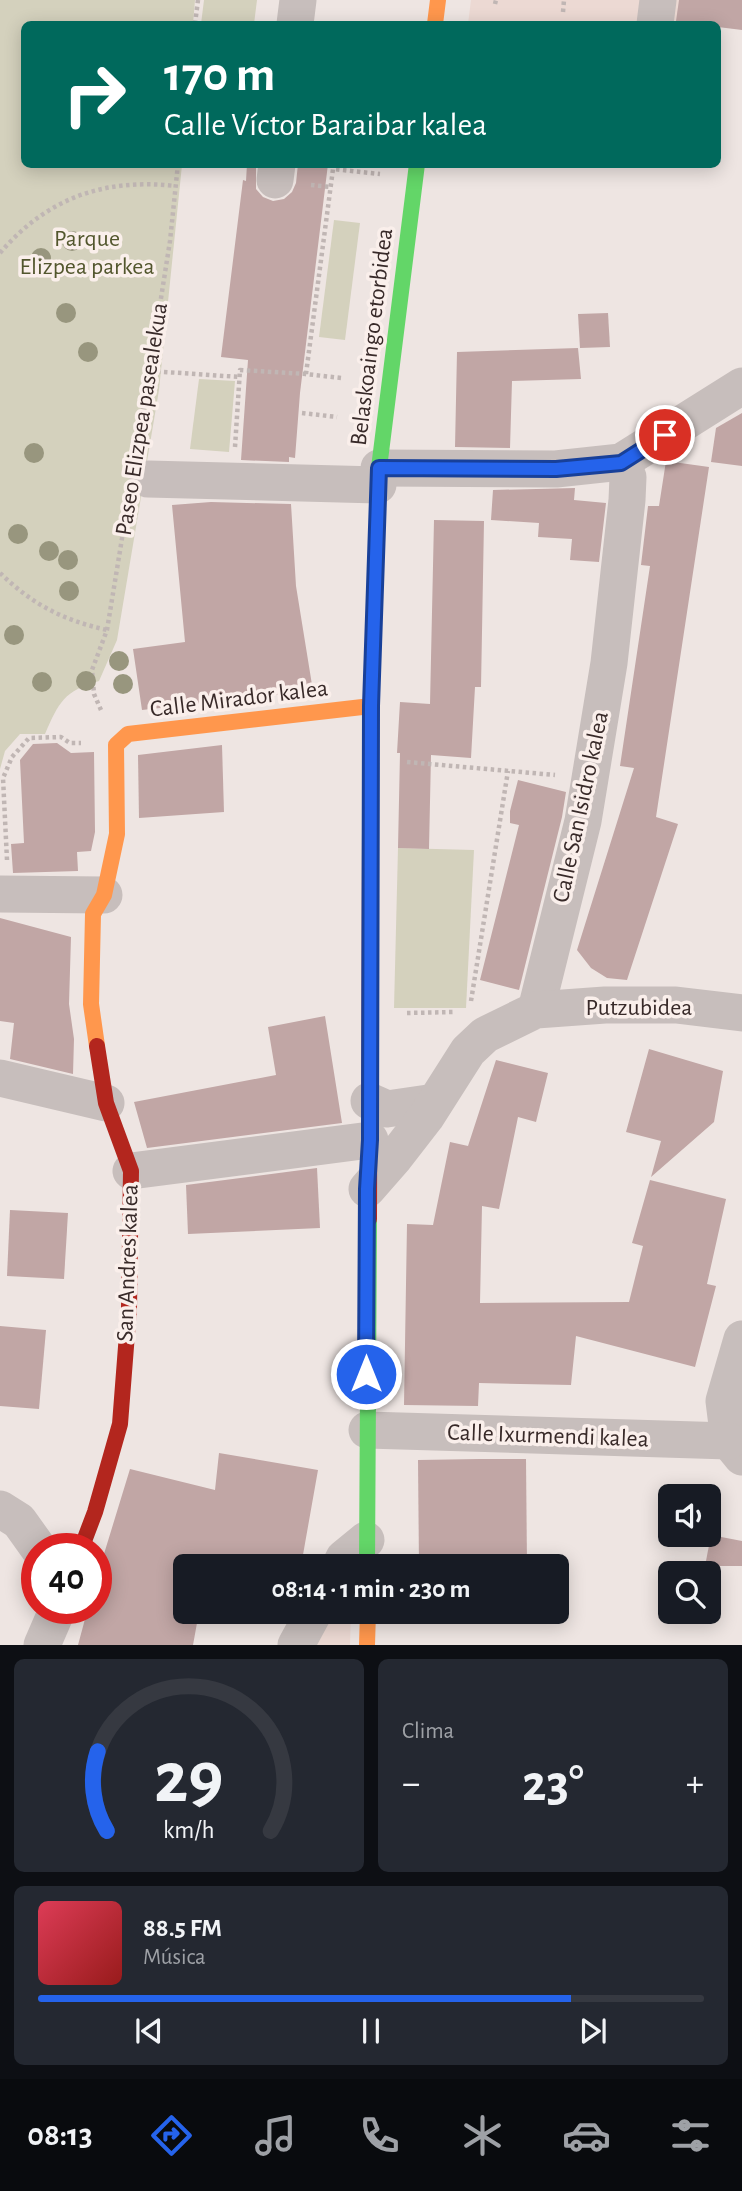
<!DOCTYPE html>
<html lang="es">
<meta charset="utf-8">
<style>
:root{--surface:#171b24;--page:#242831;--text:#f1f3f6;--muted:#9ea1a6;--line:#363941;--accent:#2563eb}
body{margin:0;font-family:"Alegreya Sans",sans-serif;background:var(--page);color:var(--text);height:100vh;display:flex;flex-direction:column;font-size:26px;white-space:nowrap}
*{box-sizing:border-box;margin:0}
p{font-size:23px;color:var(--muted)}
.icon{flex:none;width:38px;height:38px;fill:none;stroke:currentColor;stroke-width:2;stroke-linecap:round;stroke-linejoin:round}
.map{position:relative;height:1645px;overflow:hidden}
.panel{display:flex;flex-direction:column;gap:14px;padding:14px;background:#0d0f14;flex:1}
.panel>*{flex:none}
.guide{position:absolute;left:21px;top:21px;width:700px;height:147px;border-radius:10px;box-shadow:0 4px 18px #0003;background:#00695c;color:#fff;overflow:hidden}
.buttons{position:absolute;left:658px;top:1484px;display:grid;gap:14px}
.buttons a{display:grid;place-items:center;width:63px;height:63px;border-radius:10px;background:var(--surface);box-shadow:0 4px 18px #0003;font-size:35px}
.speed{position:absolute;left:21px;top:1533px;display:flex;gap:14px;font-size:35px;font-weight:700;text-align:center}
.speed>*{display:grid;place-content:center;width:91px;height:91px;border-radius:50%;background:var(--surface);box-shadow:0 4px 18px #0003;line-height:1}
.speed .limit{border:10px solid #d22;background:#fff;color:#111}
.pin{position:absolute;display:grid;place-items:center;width:60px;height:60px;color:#fff;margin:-30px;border:4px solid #fff;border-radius:50%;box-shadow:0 2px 7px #0007}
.me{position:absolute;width:77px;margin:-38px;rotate:0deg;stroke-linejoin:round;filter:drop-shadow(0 0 5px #0008)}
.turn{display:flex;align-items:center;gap:24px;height:147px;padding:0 28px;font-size:32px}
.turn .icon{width:91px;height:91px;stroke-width:2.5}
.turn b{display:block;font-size:49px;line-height:60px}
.big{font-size:52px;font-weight:700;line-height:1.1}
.panel .widget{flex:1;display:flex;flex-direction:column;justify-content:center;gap:10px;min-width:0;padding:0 24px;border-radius:10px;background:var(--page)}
.panel .dial{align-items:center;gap:0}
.dial svg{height:182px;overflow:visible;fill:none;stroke:var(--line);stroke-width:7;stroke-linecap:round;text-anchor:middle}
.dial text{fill:var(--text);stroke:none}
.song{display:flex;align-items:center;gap:21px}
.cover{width:84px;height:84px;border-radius:10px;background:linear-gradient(135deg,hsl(350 70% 55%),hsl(0 70% 35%))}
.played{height:7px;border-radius:4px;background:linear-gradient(90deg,var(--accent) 80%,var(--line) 80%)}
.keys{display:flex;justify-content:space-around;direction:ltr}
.heat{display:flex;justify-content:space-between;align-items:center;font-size:38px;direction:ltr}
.panel .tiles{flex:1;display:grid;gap:14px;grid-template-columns:1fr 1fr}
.widget:last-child{grid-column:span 2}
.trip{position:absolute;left:173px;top:1554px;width:396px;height:70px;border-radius:10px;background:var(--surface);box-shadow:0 4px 18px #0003;font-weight:700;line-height:70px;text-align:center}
.tab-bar{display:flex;height:112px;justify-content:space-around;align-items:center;background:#090b0e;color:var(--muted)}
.tab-bar .icon{width:49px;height:49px}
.tab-bar .active{color:var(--accent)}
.tab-bar b{font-size:32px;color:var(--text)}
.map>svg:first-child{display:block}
</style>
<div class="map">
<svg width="742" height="1645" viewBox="0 0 742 1645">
<rect width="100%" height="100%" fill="#eee5e2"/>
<g fill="#d4d1bd">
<path d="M0,0H195L193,24H24V164L182,165L159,390L117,640L99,681C64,691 59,702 45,734H20L5,751L0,769Z"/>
<path d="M204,0H257L254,24H201Z"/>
<path d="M334,220L360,223L345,340L319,337Z"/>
<path d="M199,379L235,381L229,452L190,449Z"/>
<path d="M398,848L474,850L466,1008H394Z"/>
</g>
<g fill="#ecd9d3">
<path d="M471,0H687L684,24H468Z"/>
<path d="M323,1612H351L350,1645H303Z"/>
</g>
<g fill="#c1a6a5">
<path d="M679,0H742V30L718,27V24L676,21Z"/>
<path d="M247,164H256V189L263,197L273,201L284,199L292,192L296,183L298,164H328L300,393L295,458L289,457V462L241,460L248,360L221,357L243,180L246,181Z"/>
<path d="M608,313L610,347L580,348L578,314Z"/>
<path d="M578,348L581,379L512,381L510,448L455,447L457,352Z"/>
<path d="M742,413V466L711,462L716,428Z"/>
<path d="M666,461L709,467L656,817L678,824L627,980L607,978L591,968L577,950L634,768L620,766L650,566L641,565L648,506H659Z"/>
<path d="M575,488L574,500L606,503L599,562L570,560L572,539L538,537L539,523L491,520L493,490Z"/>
<path d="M211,502L291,504L296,586L313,691L142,710L133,649L185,642L172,505Z"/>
<path d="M434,520L484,521L481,687H475L471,758L431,755L429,849L398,848L400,753H397L400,702L430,704Z"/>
<path d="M57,743L71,753L94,752L95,832L91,851L77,852L78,871L13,873L11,844L24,843L20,760L33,744Z"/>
<path d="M222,745L224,812L139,818L138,755Z"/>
<path d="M518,780L566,792L562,817L519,990L480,980L519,825L510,823V811Z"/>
<path d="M0,918L71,937L69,1004L74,1039L73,1074L10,1059L14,1023L0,1021Z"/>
<path d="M325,1016L342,1123L147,1148L134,1102L276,1075L268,1027Z"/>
<path d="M649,1049L723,1071L714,1122L651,1177L661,1141L626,1132Z"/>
<path d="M496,1060L548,1073L536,1122L518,1117L499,1209L482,1206L480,1303L629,1302L643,1246L632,1243L650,1180L726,1199L707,1284L716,1286L695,1367L576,1336L571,1385L479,1383L478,1406L404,1405L407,1224L433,1225L450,1142L468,1146Z"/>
<path d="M317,1168L320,1228L188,1234L186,1185Z"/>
<path d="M10,1210L68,1213L64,1279L7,1276Z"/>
<path d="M0,1326L46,1330L39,1409L0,1406Z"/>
<path d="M219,1453L318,1470L301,1566H186V1612H199L193,1645H78L88,1608H96V1580L130,1469L215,1490Z"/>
<path d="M479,1459H526L527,1566H419L418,1460Z"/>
<path d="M711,1535L742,1541V1566H705Z"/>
</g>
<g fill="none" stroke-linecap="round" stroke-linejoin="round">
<g stroke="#c0b6b4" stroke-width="4.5" stroke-dasharray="3.5 3.5" stroke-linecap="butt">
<path d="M495,4L496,0"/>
<path d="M563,12L564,0"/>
<path d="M195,24L198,0"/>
<path d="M311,185L331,187"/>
<path d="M0,253C47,198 104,178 175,186"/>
<path d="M150,371L240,377"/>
<path d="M341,378L306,374L333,169L380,174"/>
<path d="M302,413L337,417"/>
<path d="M138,444L170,241L178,164"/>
<path d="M235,447L240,370L306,374"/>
<path d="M0,573C33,605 63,620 107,630"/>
<path d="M101,710L94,694L92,670L107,630L127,508"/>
<path d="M407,762L555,775"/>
<path d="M7,860L3,778L12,757L29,738L61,737L70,743H81"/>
<path d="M471,1001L508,771"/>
<path d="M407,1013L454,1012"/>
</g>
<g stroke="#c7bebc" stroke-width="37">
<path d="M295,24L298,0"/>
<path d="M655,24L658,0"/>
<path d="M275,180L277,164"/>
<path d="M379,468L556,469L621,462L742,386"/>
<path d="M148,479L378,485"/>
<path d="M0,894L104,895"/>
<path d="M536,1010L583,821L609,663L627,500L628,477L621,462"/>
<path d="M0,1078L106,1103"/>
<path d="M369,1101L387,1109L435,1102"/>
<path d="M131,1171L370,1140"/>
<path d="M367,1189L395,1157L426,1117L468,1051L485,1035L536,1010L605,1005H676L742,1013"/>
<path d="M742,1339L724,1401L729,1441L742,1457"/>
<path d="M367,1430L729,1441"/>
<path d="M0,1509L19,1521L39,1549"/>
<path d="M340,1566L344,1558L366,1540"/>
<path d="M42,1645L58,1608"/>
<path d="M296,1645L314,1612"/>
</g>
<g stroke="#63d668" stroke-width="16">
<path d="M377,524L379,468L417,164"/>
<path d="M367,1566L369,1219"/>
</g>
<g stroke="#ff974d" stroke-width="16">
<path d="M435,24L438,0"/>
<path d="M370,832L371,706L377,524"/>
<path d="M97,1046L91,1004L93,914L104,895L117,834L116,745L128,734L371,706"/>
<path d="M367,1645L368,1612"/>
</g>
<g stroke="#b3261e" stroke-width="16">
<path d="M369,1219L370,832"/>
<path d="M81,1549L95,1512L120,1424L129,1308L131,1171L106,1103L97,1046"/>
</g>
</g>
<g fill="#98967e">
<circle cx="72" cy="241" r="10"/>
<circle cx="41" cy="258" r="10"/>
<circle cx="66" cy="313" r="10"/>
<circle cx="88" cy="352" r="10"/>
<circle cx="34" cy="453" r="10"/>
<circle cx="18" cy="534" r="10"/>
<circle cx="49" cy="551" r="10"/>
<circle cx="68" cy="560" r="10"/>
<circle cx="69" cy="591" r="10"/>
<circle cx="14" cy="635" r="10"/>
<circle cx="119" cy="661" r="10"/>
<circle cx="86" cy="681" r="10"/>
<circle cx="42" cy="682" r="10"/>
<circle cx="123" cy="684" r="10"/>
</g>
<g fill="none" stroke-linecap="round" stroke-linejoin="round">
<g stroke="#184099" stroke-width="18">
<path id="route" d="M366,1374L367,1189L370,1140L371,706L379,468L556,469L621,463L665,435"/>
</g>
<use href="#route" stroke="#2563eb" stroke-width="12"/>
</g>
<g text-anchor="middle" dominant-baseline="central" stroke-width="7" stroke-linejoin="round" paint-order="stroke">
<g font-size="24" fill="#52562d" stroke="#faefeb">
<text x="87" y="239">Parque<tspan x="87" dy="28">Elizpea parkea</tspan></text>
</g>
<g font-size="24" fill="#382a29" stroke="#faefeb">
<text transform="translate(372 337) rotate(-83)">Belaskoaingo etorbidea</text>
<text transform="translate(142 419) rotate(-81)">Paseo Elizpea pasealekua</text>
<text transform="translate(239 699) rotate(-7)">Calle Mirador kalea</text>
<text transform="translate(581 807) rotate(-78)">Calle San Isidro kalea</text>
<text x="639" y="1008">Putzubidea</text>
<text transform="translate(128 1263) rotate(-88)">San Andres kalea</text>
<text transform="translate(548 1436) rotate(2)">Calle Ixurmendi kalea</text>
</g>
</g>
</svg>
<div class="buttons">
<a><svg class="icon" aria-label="sound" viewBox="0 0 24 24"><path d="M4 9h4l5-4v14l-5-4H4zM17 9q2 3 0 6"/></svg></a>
<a><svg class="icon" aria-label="search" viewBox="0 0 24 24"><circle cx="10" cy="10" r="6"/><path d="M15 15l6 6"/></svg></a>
</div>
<div class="speed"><div class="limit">40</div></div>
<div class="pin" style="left:665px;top:435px;background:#d93025"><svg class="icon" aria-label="arrive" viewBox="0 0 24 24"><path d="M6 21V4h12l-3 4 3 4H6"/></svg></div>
<svg class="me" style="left:366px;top:1374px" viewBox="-20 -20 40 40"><circle r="17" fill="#2563eb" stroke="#fff" stroke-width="3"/><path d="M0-11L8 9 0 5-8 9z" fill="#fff"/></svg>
<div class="trip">08:14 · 1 min · 230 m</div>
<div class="guide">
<div class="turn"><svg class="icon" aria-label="right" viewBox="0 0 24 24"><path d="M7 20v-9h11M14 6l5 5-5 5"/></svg><div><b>170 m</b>Calle Víctor Baraibar kalea</div></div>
</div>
</div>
<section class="panel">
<div class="tiles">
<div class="widget dial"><svg viewBox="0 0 100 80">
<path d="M14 69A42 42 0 1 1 86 69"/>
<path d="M14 69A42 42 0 0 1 10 34" stroke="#2563eb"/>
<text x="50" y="56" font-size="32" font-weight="700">29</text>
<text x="50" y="72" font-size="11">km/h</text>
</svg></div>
<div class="widget"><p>Clima</p>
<div class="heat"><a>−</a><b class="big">23°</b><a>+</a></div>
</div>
<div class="widget">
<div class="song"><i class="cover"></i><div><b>88.5 FM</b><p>Música</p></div></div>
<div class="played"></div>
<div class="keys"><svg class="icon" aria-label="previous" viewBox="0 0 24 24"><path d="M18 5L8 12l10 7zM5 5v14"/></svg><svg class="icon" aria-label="pause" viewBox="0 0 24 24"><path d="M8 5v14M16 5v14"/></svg><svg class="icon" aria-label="next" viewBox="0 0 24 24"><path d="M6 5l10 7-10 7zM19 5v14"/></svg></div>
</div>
</div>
</section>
<nav class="tab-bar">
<b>08:13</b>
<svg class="icon active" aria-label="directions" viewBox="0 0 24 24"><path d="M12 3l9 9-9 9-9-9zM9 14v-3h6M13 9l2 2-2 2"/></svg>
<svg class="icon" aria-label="music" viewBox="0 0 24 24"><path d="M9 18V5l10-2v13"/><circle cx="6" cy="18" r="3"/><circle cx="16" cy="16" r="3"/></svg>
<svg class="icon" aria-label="phone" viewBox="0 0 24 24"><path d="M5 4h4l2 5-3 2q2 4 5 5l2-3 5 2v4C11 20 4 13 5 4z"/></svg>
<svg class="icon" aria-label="climate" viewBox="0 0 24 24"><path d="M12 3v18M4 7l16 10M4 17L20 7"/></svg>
<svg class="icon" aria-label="car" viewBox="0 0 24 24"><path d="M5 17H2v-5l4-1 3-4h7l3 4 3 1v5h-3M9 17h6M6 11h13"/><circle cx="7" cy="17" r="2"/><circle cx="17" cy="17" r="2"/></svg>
<svg class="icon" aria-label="filters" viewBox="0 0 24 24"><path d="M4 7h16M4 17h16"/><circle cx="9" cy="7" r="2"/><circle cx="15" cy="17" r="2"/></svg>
</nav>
